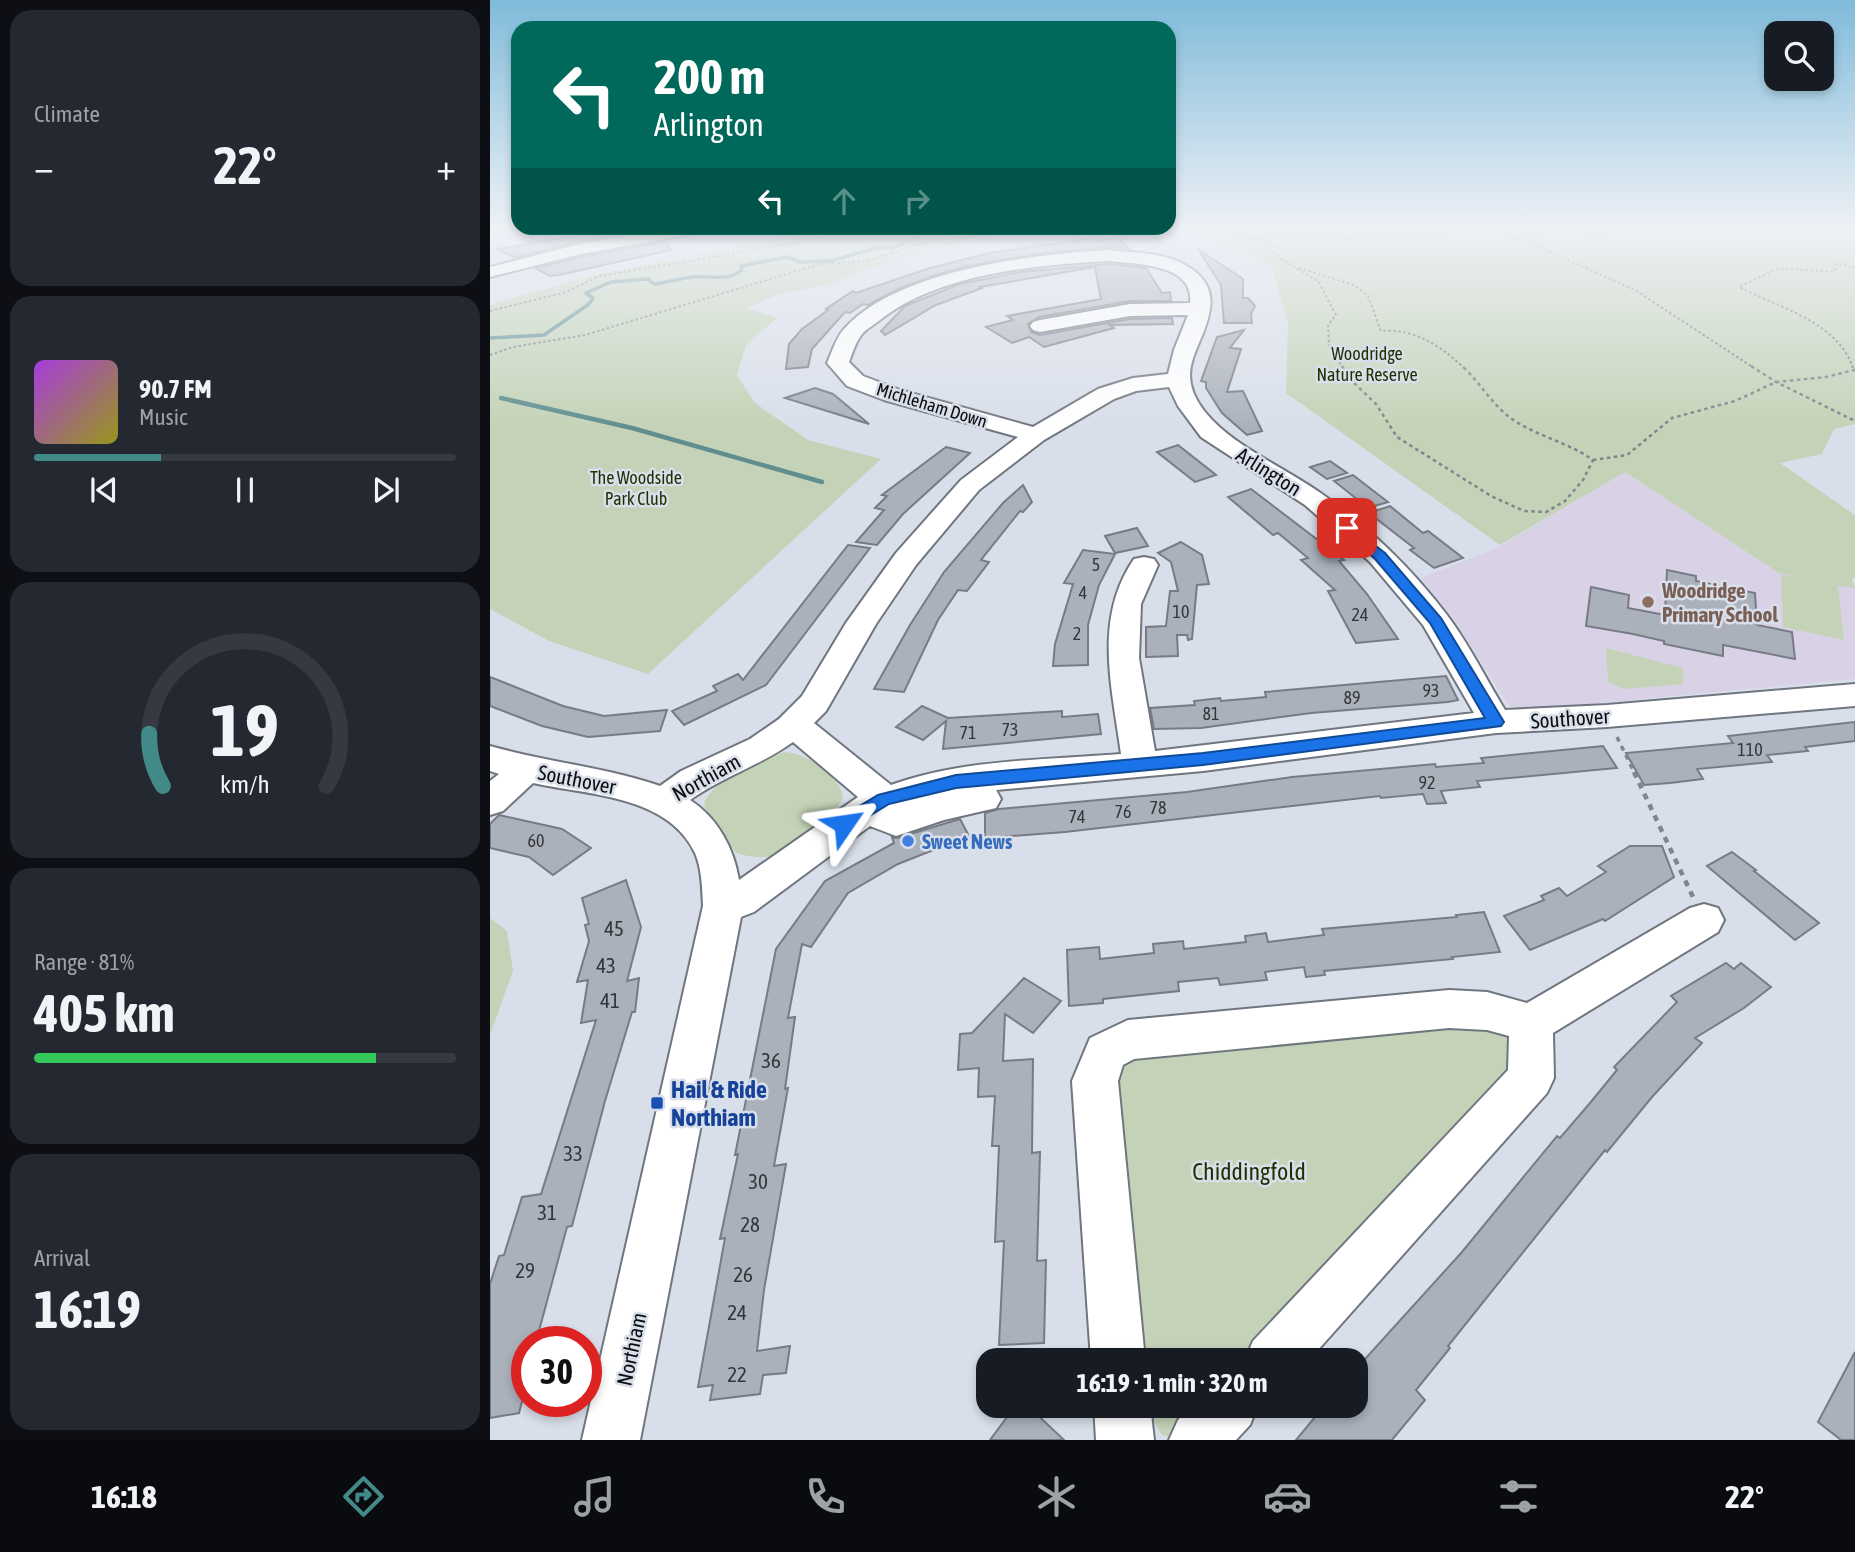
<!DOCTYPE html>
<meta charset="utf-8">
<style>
:root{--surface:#171b24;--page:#242831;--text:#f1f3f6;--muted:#9ea1a6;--line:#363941;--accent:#428a87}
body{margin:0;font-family:"Asap Condensed",sans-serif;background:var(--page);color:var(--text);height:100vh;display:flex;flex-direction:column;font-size:26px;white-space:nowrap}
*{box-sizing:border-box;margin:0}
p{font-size:23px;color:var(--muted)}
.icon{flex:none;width:38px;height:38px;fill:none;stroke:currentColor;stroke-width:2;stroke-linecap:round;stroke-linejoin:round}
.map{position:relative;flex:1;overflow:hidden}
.drawer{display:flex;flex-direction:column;gap:10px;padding:10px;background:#0d0f14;width:490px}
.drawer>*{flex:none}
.hud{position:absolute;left:21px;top:21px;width:665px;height:214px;border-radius:21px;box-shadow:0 4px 10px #0003;background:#00695c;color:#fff;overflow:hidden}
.controls{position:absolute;left:1274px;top:21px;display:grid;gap:14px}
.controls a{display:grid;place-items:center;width:70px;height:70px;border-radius:14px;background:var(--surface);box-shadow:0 4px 10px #0003;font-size:35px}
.speed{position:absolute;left:21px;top:1326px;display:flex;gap:14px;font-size:35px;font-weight:700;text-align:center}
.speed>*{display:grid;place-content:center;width:91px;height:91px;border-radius:50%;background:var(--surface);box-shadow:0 4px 10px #0003;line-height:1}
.speed .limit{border:10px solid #d22;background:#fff;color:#111}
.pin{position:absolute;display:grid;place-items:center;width:60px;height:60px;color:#fff;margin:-30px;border-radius:14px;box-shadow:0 4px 10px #0006}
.me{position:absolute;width:77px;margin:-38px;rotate:58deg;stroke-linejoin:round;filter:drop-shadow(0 0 5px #0008)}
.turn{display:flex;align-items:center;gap:24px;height:147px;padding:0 28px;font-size:32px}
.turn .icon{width:91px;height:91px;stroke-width:2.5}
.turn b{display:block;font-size:49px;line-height:60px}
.lanes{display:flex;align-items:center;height:66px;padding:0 28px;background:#0003;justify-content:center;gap:35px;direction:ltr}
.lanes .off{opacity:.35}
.big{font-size:52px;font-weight:700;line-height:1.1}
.drawer .tile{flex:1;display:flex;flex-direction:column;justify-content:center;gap:10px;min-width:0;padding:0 24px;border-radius:21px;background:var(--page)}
.drawer .dial{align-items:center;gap:0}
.dial svg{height:182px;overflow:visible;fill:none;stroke:var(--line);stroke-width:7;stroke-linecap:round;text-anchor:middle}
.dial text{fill:var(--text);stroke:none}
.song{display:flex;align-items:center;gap:21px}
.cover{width:84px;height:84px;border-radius:10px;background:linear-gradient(135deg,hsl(280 70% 55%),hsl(60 70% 35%))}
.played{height:7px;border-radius:4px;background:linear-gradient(90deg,var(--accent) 30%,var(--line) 30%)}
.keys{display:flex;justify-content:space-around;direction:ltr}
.heat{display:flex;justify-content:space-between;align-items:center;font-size:38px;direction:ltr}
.charge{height:10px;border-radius:5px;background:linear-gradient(90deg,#34c759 81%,var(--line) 0)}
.trip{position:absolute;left:486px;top:1348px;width:392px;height:70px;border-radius:21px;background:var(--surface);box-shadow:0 4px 10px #0003;font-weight:700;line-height:70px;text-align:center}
.tab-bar{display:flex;height:112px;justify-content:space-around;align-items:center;background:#090b0e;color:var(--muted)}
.tab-bar .icon{width:49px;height:49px}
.tab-bar .on{color:var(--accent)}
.tab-bar b{font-size:32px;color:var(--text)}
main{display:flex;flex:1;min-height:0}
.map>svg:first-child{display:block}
</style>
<main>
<section class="drawer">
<div class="tile"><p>Climate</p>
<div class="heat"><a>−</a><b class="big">22°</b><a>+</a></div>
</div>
<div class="tile">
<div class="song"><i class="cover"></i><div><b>90.7 FM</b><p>Music</p></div></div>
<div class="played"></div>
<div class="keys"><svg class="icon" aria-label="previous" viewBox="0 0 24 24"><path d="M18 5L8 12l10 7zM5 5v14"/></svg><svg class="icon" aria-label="pause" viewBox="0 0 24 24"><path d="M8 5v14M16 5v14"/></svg><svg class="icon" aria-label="next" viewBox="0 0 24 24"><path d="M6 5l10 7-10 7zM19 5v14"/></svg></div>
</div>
<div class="tile dial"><svg viewBox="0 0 100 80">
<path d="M14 69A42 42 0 1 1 86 69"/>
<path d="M14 69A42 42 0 0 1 8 46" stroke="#428a87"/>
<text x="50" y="56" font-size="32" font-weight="700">19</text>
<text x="50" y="72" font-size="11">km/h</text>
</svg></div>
<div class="tile"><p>Range · 81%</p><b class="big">405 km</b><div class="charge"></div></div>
<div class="tile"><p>Arrival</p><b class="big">16:19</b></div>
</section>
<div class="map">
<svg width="1365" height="1440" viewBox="0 0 1365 1440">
<rect width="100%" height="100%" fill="#d9dfea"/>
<path fill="#d9d1e6" d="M1134,472L1289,573L1365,588V679L1034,710L1019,706L962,616L931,578L1009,547Z"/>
<g fill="#c4d3b7">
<path d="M349,228H405L418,234L443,228H551L481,238L402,261L333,286L289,294L257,308L287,318L256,345L247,375L265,403L318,440L391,459L158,674L59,641L0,609V305L108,274Z"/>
<path d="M675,228H1365V424L1344,429L1332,454L1290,463L1365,515V578L1362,579L1365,588L1348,586L1354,640L1293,627L1291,575L1307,577L1289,573L1135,472L1010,545L796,393L798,324L782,266L714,234Z"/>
<path d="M1116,648L1193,668V684L1133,689L1118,681Z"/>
<path d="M297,752C318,755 349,774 353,797C345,818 305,850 284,855C271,859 259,857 246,853L216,811L214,802C230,776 266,756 297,752Z"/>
<path d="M0,918L17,931L23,971L0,1035Z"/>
<path d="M909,1022L1022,1028L1033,1055L762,1360H648L624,1064L642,1052Z"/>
<path d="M653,1405H720L689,1438L672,1435Z"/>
</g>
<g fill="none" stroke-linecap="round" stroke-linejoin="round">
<g stroke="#608e8f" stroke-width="3.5">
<path d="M499,228H512"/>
<path d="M808,228L835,235L853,231L844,228"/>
<path d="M888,228H908"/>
<path d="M1015,228L1045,233L1063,228"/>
<path d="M1068,228L1110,232L1116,228"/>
<path d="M1156,228H1162"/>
<path d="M0,338L54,335L99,304L103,298L96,293L121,282L158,279L164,284C177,283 190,278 203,277C221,275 237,282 252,270L251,266L297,257L310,262L340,261L386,248H402L449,228"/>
</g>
<path stroke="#608e8f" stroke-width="4.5" d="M11,398L142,428L332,482"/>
</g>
<g fill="#abb1bb" stroke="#767b85" stroke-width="2">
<path d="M129,228H164L90,241L25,258L8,249Z"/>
<path d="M604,238L606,241L629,238L639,249L619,247L553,253L477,266L440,277L406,290L378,305L373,304L360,313L355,312L322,349L318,367L296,369L299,344L312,329L338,310L336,309L363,291L366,293L440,268L499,253Z"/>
<path d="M175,242L181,250L69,275L60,276L45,268L92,257Z"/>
<path d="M708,249L753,279V298H758L765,306L761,314L762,323H734L731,285Z"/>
<path d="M619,264L656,268L672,293L680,292L681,301H640L549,317L538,324L541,332L550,335L640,319L682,318L683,324L620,325L624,328L554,347L539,337L522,343L496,327L523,320L517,316L611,299L605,267L490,287L492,288L446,305L395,335L391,331L415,306L470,284L531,272Z"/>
<path d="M754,330L740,348L751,349L737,392L753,391L772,431L757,435L732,413L716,388V382L711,381L727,337Z"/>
<path d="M325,388L343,394L379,424L295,398Z"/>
<path d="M688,445L726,475L705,482L667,452Z"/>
<path d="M456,447L480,453L413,514L387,545L366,542L394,510L385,508L397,496L392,495Z"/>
<path d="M840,461L857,473L837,479L820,467Z"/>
<path d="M863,475L881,489L898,502L878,508L844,481Z"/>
<path d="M533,485L542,502L533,512L530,511L491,560L499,562L477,591L468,590L448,620L414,692L384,689L420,625L454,572L513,503Z"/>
<path d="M761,489L854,560L849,561L877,594L908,639L866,643L838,591L845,590L811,560L818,558L788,533L783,535L738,497Z"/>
<path d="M900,506L933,533L938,531L973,558L944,568L920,550L924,548L879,513Z"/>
<path d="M647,528L658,546L625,553L615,536Z"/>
<path d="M691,542L712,555L719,584L707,585L702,639L698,640L697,635H687L688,656L656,657V627L676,626L680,591H688L681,562L668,553Z"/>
<path d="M358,545L380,548L276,685L194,725L182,711L227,691L223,686L248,674L253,680Z"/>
<path d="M593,550L625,554L609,585L598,625V665L563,666L565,644L583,584L574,583Z"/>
<path d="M1177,570L1206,576V581L1265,593L1267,625L1302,632L1305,659L1233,645V656L1174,644V641L1143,634L1096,626L1101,587L1139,595L1138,608L1175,615Z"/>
<path d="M956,676L968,700L958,702L821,713L711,728L664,729L660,708L705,705L704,701L730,698L731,701L776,697L775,692Z"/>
<path d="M0,677L73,706L114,716L177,710L170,731L98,737L52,726L0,706Z"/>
<path d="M432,706L458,718L572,711V717L608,714L611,734L453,749L456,721L433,740L406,727Z"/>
<path d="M1365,722V741L1315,747L1318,751L1277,755L1282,762L1207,769L1213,779L1180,783L1154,785L1136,753L1243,743L1238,736Z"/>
<path d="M1113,746L1127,768L987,781L990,787L951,791L956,803L937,804L933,794L891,798L890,796L575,832L495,838V813L509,809L697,792L802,777L945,764L946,767L994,763L991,758Z"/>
<path d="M9,815L72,829L101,848L63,875L39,857L0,848V824Z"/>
<path d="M470,819L479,836L408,864L358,893L321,947L312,944L298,1018L305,1017L295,1089L298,1088L284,1166L296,1164L274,1290L267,1351L300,1346L296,1373L273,1375L270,1394L220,1400L223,1385L208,1387L235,1238L230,1239L248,1154L245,1155L286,949L335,881L404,843L402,837L407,838Z"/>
<path d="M1140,846H1172L1184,877L1115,921L1113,919L1040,950L1014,916L1054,900L1051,896L1069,888L1077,896L1116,872L1108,866Z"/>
<path d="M1242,852L1266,870L1264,871L1329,923L1305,940L1217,866Z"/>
<path d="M136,880L151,927L137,981L149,978L145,1012H142L115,1101L82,1226L77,1227L46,1342H37V1382L29,1413L0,1418V1284L9,1256L14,1255L32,1197L51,1194L106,1020L91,1023L98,980L87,982L99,941L95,925L99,924L92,898Z"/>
<path d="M994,912L1010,952L962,957L963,959L834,971L835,975L816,977L814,967L775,972L777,980L730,985L728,978L688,982L689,991L613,999V1003L579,1006L577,950L609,947L610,959L664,953L663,944L693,941L694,949L756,942L755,936L776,933L778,942L834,935L832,929L967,917L966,915Z"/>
<path d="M1236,963L1244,969L1251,963L1281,987L1254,1008L1205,1038L1212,1043L1162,1097L1117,1152L1115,1150L958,1346L960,1348L926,1390L935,1400L902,1440H806L835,1405H866V1369L972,1252L1067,1136L1070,1138L1100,1103L1127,1070L1124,1067L1187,1002L1181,996Z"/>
<path d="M534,978L571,1001L543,1033L515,1014L513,1061L543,1059L542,1153L550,1152L547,1261L556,1260L554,1343L509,1345L514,1241L505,1242L509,1146H502L505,1096L488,1097L489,1068L468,1070L470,1034L482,1033Z"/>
<path d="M1365,1352V1440H1351L1328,1422Z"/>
<path d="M526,1405H537L574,1440H500Z"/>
</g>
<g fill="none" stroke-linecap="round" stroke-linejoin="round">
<g stroke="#70767f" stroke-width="4">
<g id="minor">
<path d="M182,228H216L208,233L91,254L0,277V267L90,244Z"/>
<path d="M619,250C635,252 651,252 666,255C694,260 725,277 720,308C715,348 681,369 715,412C742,446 796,468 832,494C878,526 923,570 957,615C979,644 996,679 1015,710L1117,705L1365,684V706L1117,727L1006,733L713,771L506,790L511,799L506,808L454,820L406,836L380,826L264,912L251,917L150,1440H92L213,906C212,889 212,869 205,853C178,795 97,795 43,783L13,811L0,815V781L9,774L0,771V746C56,762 115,767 170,786L191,771L260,739L289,719L312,696L356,623L406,553L471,480L528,437L394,400L357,386L337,363C342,352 346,338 354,329C406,270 544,254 619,250ZM619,261C646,264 705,264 700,303L640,304L550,320L543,322L540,326L543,330L550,332L640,316L698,315L684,350L678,374L643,378L608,389L543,427L410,390L373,376L359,362C362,354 365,344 370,337C374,330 384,325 390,320C450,273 546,265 619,261ZM679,387L688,406L711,437L815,505L880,562L933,625L984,713L665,751L649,658L651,604L668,565L664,559L654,557L644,559C603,619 622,687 631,754C555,760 473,759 401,785L324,723L336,711L386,624L426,565L489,490L554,440L624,399L646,391ZM303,742L368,797L249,880C244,849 228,818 200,800C232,777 271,765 303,742Z"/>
<path d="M1214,904L1228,908L1234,920L1228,932L1063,1033L1064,1078L1057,1093L819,1360H755L763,1341L1018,1070L1019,1036L997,1030L959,1028L644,1059L633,1065L628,1081L655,1360H601L582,1081L600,1038L638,1020L959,990L997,992L1037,1003L1200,908Z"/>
<path d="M604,1405H660L664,1440H606Z"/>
<path d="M701,1405H768L760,1425L746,1440H679L688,1420Z"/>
</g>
</g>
<g stroke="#80848b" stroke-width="2" stroke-dasharray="2.5 2.5" stroke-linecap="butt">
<path d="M396,228L427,243"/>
<path d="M626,228L637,240"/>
<path d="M724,228L770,240L791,259L828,281L846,315L838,325L839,345L853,368"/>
<path d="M750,228L796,236L848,238L1009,229L1145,290L1264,368"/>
<path d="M775,232L784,249"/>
<path d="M809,268L864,285L878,296L891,331C924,328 951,346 974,368"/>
<path d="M0,311L76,292L109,276L312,242L371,228"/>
<path d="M0,355L23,347L95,335L330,264L377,261L441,240L490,236L534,228"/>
<path d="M1363,368C1347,321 1289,308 1249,287L1289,268L1344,272L1347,263L1365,268"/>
</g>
<g stroke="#80848b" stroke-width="2.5" stroke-dasharray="3.5 3.5" stroke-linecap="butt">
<path d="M852,366L860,379L886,404L907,437L1001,496L1034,511L1056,512L1075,501L1093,480L1103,460C1079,443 1050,437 1025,421C1003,407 991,383 972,366"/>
<path d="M1261,366L1286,382L1365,421"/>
<path d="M1103,460L1137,455L1182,418L1245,401L1286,382L1336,377L1364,370L1363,366"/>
</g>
<path stroke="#80848b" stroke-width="3.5" stroke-dasharray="5 5" stroke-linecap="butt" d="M1127,737L1145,774"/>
<path stroke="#80848b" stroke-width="4.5" stroke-dasharray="6 6" stroke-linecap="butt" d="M1144,772L1203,897"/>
<use href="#minor" fill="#fff" fill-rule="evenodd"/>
</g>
<linearGradient id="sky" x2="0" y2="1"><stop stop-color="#80bbda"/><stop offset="0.53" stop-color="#eef1f6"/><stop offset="1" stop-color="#eef1f6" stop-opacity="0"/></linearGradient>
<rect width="1365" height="429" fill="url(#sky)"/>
<path fill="#1a73e8" stroke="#114b97" stroke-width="2" d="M857,524L895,553L951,618L1014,722L1011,726L713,765L466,788L399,804L360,828H348L345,824L348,819L388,795L466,775L713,753L995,718L940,623L885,559L853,531L851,528Z"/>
<circle fill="#8d6e63" stroke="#d9dfea" stroke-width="2.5" cx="1158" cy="602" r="7"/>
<circle fill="#3f7fe0" stroke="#d9dfea" stroke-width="2.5" cx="418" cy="841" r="7"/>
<rect fill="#1a4fb4" stroke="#d9dfea" stroke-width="2.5" x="160" y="1096" width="14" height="14" rx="3.5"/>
<g text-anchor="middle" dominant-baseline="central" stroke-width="5" stroke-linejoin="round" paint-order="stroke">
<g font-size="18" fill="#1d3201" stroke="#d9dfea">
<text x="877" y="353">Woodridge<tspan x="877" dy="21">Nature Reserve</tspan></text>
<text x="146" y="477">The Woodside<tspan x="146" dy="21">Park Club</tspan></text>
</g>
<g font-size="18" fill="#0b0d10" stroke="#d9dfea">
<text transform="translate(442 405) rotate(17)">Michleham Down</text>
</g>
<g font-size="18" fill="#33363b">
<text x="606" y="564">5</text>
<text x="593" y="592">4</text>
<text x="691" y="611">10</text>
<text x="870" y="614">24</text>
<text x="587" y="633">2</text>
<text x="941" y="690">93</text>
<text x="862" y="697">89</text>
<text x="721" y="713">81</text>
<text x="520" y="729">73</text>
<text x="478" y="732">71</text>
<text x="1260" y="749">110</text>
<text x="937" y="782">92</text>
<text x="668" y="807">78</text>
<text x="633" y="811">76</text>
<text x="587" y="816">74</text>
<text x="46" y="840">60</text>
</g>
<g font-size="21" fill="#0b0d10" stroke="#d9dfea">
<text transform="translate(779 471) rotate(32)">Arlington</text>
<text transform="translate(1080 718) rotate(-4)">Southover</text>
<text transform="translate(216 777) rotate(-29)">Northiam</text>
<text transform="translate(87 779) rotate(11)">Southover</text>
<text transform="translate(141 1349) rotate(-78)">Northiam</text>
</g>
<g font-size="21" font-weight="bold" fill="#785e54" stroke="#d9dfea" text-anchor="start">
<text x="1172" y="590">Woodridge<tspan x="1172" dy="24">Primary School</tspan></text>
</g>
<g font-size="21" font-weight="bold" fill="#366cbe" stroke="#d9dfea" text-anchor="start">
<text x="432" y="841">Sweet News</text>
</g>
<g font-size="21" fill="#33363b">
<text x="124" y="928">45</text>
<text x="116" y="965">43</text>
<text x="120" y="1000">41</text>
<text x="281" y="1060">36</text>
<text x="83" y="1153">33</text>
<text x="268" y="1181">30</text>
<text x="57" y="1212">31</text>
<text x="260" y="1224">28</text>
<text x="35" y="1270">29</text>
<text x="253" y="1274">26</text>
<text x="247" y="1312">24</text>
<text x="247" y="1374">22</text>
</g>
<g font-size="24" font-weight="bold" fill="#164399" stroke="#d9dfea" text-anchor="start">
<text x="181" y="1089">Hail &amp; Ride<tspan x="181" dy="28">Northiam</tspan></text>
</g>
<g font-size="24" fill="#1d3201" stroke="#d9dfea">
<text x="759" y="1171">Chiddingfold</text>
</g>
</g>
</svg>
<div class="controls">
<a><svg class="icon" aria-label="search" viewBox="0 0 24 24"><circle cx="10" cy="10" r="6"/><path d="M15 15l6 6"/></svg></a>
</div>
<div class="speed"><div class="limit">30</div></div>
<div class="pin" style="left:857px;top:528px;background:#d93025"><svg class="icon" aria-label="arrive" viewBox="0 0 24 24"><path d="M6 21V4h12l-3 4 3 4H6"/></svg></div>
<svg class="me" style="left:354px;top:824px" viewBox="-20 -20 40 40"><path d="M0-17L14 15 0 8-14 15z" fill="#1a73e8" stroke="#fff" stroke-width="4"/></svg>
<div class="trip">16:19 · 1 min · 320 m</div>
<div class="hud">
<div class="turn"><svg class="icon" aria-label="left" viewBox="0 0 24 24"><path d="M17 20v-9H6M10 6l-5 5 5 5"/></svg><div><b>200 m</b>Arlington</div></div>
<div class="lanes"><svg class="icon" aria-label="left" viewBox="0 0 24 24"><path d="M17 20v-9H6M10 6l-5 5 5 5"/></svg><svg class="icon off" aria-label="ahead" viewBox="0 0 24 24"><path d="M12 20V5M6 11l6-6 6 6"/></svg><svg class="icon off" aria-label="right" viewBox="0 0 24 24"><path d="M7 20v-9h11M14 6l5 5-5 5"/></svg></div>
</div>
</div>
</main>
<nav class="tab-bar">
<b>16:18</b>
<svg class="icon on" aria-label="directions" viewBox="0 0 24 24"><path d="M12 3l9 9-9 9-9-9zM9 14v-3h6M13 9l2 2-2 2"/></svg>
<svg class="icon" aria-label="music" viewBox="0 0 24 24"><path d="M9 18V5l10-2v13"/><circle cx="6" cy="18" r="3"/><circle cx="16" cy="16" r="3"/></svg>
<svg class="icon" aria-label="phone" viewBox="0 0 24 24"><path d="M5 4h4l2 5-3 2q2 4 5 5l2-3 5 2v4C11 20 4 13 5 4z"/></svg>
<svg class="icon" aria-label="climate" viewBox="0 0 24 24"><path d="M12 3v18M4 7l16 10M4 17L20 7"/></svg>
<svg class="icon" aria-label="car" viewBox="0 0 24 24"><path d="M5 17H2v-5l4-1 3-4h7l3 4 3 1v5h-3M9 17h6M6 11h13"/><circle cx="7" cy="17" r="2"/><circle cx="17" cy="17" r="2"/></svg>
<svg class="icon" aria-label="filters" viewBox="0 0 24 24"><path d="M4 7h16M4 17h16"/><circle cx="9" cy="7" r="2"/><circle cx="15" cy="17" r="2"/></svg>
<b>22°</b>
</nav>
